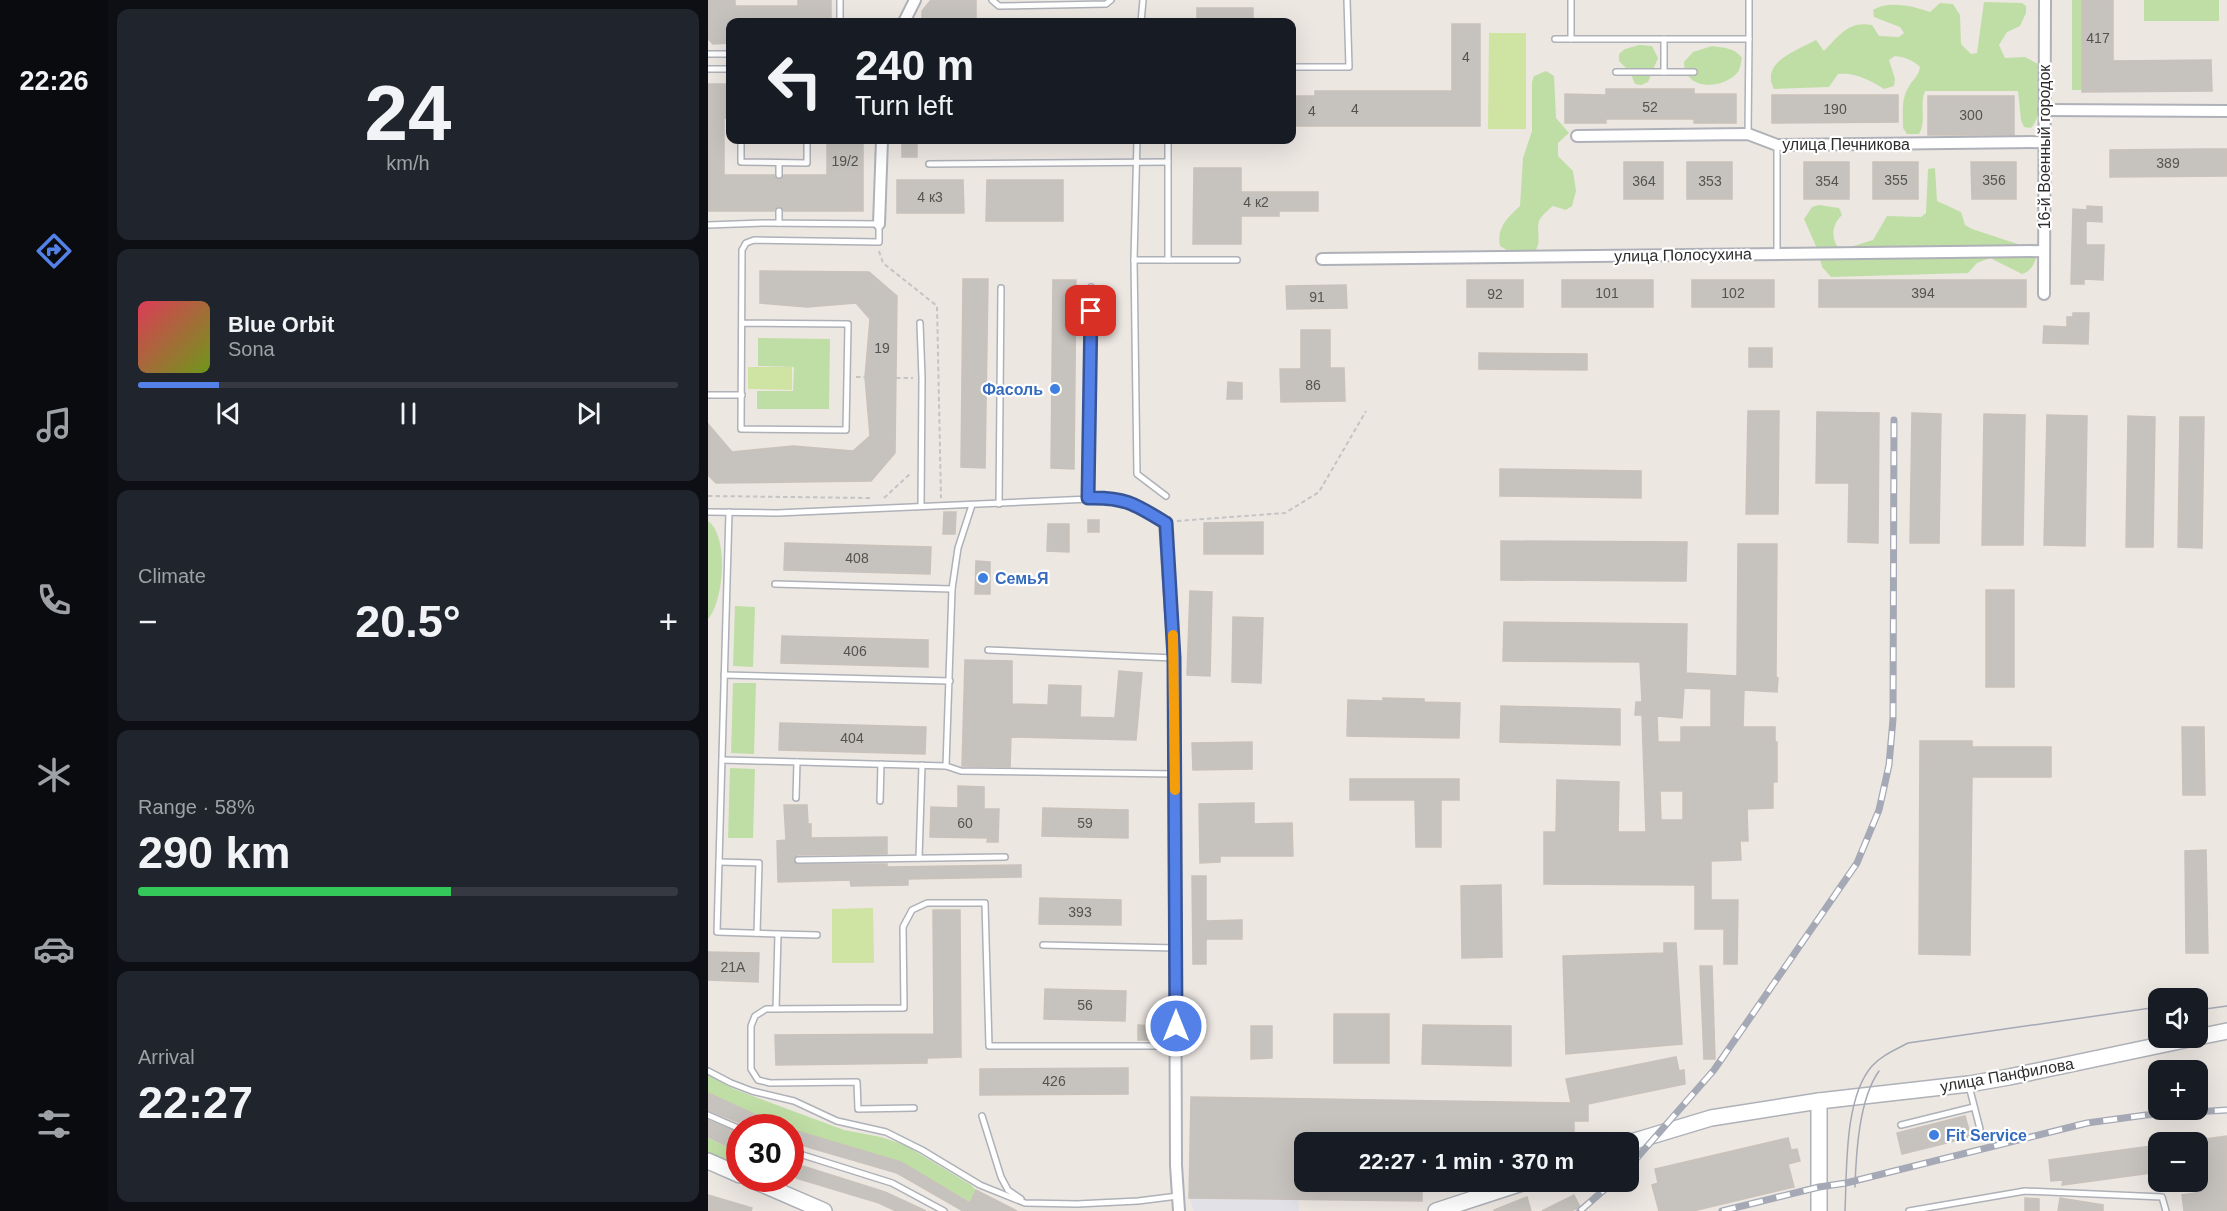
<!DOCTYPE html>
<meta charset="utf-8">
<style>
:root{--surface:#171b24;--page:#20242c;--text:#f1f3f6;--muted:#9ea1a6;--line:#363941;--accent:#5481e8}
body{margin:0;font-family:Helvetica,sans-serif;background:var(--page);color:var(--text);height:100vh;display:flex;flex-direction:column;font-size:22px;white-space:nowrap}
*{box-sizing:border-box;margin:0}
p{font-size:20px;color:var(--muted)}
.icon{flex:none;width:33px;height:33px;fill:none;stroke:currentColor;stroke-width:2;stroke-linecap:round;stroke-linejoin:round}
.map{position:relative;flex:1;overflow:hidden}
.panel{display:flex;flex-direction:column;gap:9px;padding:9px;background:#0d0f14;width:600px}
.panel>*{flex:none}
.hud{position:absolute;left:18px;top:18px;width:570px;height:126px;border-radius:12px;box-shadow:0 6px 24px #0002;background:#171b24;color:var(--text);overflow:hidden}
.controls{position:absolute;left:1440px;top:988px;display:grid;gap:12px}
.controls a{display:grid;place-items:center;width:60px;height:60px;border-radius:12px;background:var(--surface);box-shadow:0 6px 24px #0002;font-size:30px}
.speed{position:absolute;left:18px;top:1114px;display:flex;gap:12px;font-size:30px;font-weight:700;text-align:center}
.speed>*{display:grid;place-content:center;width:78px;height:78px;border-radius:50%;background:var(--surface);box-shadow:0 6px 24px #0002;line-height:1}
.speed .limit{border:9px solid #d22;background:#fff;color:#111}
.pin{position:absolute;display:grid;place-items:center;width:51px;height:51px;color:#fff;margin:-26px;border-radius:12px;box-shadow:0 3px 9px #0006}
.me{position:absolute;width:66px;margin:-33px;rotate:0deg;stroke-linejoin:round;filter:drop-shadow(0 0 4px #0008)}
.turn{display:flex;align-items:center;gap:21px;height:126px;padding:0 30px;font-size:27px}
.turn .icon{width:78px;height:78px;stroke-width:2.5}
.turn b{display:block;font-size:42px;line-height:51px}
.big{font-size:45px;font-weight:600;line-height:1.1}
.panel .widget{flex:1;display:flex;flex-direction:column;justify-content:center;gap:9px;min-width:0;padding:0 21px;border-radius:12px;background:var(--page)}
.panel .dial{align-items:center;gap:0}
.dial b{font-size:78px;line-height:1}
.song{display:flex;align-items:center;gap:18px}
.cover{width:72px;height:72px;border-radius:9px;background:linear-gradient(135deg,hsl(350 70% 55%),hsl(80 70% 35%))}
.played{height:6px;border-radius:3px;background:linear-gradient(90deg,var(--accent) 15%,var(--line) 15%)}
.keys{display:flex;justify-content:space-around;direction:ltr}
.heat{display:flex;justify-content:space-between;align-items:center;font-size:33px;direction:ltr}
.charge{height:9px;border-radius:4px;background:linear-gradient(90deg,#34c759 58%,var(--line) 0)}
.trip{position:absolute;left:586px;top:1132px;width:345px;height:60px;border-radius:12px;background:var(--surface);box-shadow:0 6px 24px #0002;font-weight:600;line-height:60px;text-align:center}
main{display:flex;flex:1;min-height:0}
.tabs{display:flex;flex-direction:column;width:108px;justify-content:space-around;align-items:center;background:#090b0e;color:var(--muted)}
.tabs .icon{width:42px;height:42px}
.tabs .active{color:var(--accent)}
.tabs b{font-size:27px;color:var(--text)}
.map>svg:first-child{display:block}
</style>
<main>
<nav class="tabs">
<b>22:26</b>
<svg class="icon active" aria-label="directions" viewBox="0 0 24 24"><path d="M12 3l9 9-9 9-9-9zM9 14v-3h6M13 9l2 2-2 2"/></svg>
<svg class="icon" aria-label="music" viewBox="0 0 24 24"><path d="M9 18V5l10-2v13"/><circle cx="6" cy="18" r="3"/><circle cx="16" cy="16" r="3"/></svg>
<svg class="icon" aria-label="phone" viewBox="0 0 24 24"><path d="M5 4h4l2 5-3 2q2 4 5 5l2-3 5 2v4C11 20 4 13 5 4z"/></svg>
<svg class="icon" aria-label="climate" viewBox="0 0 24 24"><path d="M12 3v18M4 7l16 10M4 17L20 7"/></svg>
<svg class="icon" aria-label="car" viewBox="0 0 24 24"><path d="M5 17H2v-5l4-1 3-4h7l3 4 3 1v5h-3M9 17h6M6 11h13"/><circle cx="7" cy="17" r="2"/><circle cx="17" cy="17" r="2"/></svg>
<svg class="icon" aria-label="filters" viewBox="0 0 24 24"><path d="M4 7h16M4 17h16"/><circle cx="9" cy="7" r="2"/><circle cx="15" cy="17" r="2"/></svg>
</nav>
<section class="panel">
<div class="widget dial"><b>24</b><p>km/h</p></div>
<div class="widget">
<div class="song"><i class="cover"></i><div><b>Blue Orbit</b><p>Sona</p></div></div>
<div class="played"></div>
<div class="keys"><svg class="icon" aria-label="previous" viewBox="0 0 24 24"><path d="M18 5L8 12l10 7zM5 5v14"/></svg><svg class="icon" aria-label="pause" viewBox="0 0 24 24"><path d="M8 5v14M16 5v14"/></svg><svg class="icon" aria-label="next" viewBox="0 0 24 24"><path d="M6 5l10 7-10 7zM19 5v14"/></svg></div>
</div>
<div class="widget"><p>Climate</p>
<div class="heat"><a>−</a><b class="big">20.5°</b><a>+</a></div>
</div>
<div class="widget"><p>Range · 58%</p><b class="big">290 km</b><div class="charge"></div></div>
<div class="widget"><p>Arrival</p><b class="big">22:27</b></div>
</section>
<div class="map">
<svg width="1519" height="1211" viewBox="0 0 1519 1211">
<rect width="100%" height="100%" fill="#ede7e2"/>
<path fill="#e2e1e7" d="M590,1185L591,1211H486L481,1198Z"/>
<g fill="#bfdea5">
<rect x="1364" y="0" width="10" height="90"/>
<rect x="1436" y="0" width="75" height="21"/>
<path d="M1276,2L1314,3L1318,6V13L1312,26L1299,32L1291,45L1297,58L1317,57L1330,64C1331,83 1337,112 1323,128L1316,127L1313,120L1310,91H1217C1211,105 1219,121 1211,134H1199L1195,128C1195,115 1193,100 1200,88C1204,80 1211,76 1212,67C1205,60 1196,57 1187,56L1181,60L1187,79L1186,86L1176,89C1162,80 1147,72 1130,74L1121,87L1066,89C1052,62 1088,51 1108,40L1116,51C1132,35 1140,21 1164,25L1171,36L1191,37L1196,33L1192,27L1166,17L1165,10C1180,0 1206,6 1222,12L1232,3L1245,4L1252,15L1253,44L1263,54L1269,53Z"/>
<path d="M931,45L944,46L950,58L940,82L933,85L927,84L922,72L911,61V54L917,49Z"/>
<path d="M1004,46C1016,48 1026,47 1034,58C1033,62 1032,69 1030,72C1015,90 976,91 976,62L985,52Z"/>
<path d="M838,71L846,76L848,118L861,133L850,143V156L865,171L868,191L864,206L858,210L845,206C840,210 834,215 831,221C828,232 834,242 827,251L804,253L792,246C788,228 800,217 812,206L815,158L824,131V82L826,76Z"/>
<path d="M1227,168L1229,201L1253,212L1257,225L1264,229L1325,249L1329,254C1327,264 1323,271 1314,274L1282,258L1269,263L1260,273L1123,277L1114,267L1111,253L1096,219L1104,207L1111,205L1131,208L1134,215C1124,224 1122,239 1132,250L1165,240L1179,216L1213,217L1218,213L1220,169Z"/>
<path d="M50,338L122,339L121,409H49V391H85L86,367L50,366Z"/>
<path d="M0,521C21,536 16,601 0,619Z"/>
<path d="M27,606L47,607L45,667L25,666Z"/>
<path d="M25,683H48L46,754L23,753Z"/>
<path d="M22,768L47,769L45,838H20Z"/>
<path d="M0,1075L26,1089L136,1130L173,1137L197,1145L263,1185L268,1190L262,1202L193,1162L75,1127L0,1093Z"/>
<path d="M0,1138L31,1152V1167L0,1153Z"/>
</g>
<g fill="#cfe3a2">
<path d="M781,33H818V129H780Z"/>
<path d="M40,367H84V390L40,389Z"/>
<path d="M165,908L166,963H124V909Z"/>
</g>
<g fill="#c6c2bd" stroke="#c9c2bb" stroke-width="1.5" fill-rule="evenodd">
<path d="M0,0H27V6H90V0H123V22H22V43L5,44L0,39Z"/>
<path d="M223,0H268V22H214V11Z"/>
<path d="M1374,0H1405V61L1503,60L1504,91L1374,92Z"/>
<rect x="489" y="8" width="56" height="14"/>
<path d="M744,24H772V126H584V96H607V91H744Z"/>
<path d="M0,84H22V118H16V175H66L70,180L76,175H119V140H155V211H76L72,206L68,207L66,211H0Z"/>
<path d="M898,89H986V94H1028V123H986V119H898V123H857V94L898,95Z"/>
<path d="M1064,95H1190V122L1064,123Z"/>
<rect x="1220" y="96" width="86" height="39"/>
<rect x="194" y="140" width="15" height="17"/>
<path d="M1494,149H1519V176L1402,177V150Z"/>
<rect x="916" y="162" width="39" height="37"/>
<rect x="979" y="162" width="45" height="37"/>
<rect x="1096" y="162" width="45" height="37"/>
<rect x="1165" y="162" width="45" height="37"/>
<path d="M1263,162H1308V199H1264Z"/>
<path d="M486,168H533V192H610V211H571V216H533V244H485Z"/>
<path d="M189,180H255L256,213H189Z"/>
<path d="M279,180H355V221H278Z"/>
<path d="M1379,206L1394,207V222L1378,221V245H1396L1395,280L1376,279V284H1363L1365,209L1379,210Z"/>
<path d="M52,271L161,272L189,296L187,453L163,481L8,483L0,475V424L24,452L85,446L145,451L162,436L157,377L162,319L148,303L99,307L52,303Z"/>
<path d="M255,279H280L277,468L253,467Z"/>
<path d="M345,280H368L366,469L343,468Z"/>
<rect x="759" y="280" width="56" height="27"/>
<rect x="854" y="280" width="91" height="27"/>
<rect x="984" y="280" width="82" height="27"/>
<rect x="1111" y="280" width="207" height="27"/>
<path d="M638,285L639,308L579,309L578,286Z"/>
<path d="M1365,313H1381L1380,344L1335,343L1336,326L1359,327V317H1365Z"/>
<path d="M593,330H622V368H636L637,401L573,402L572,369H593Z"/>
<rect x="1041" y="348" width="23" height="19"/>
<path d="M771,353L879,354V370L771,369Z"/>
<path d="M520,382L534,383V399H519Z"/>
<path d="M1040,411H1071L1070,514H1038Z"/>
<path d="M1109,412L1171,413L1170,543L1140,542L1141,483H1108Z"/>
<path d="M1204,413L1233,414L1231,543H1202Z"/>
<path d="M1276,414L1317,415L1315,545H1274Z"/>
<path d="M1339,415L1379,416L1377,546L1336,545Z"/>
<path d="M1420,416L1447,417L1445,547H1418Z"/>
<path d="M1472,417H1496L1494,548L1470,547Z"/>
<path d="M792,469L933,471V498L792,496Z"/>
<path d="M236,512H248L247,534H235Z"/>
<rect x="380" y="520" width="11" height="12"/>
<path d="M555,522V554H496V523Z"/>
<path d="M340,524H361V552L339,551Z"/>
<path d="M793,541L979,542L978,581L793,580Z"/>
<path d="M77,543L223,547L222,574L76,570Z"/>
<path d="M1030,544H1069L1068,677L1070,678L1069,692L1036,690L1035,727H1067V742H1069V782H1065V808L1039,809L1040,841H1032L1033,860L1003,861V900H1030L1029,964H1016V929H987V885L836,884V832H848L849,780L911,782L910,832H938L934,715H927L928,702H934L932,662L795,661L796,622L979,624L978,673L1029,676ZM976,688L1003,689V727H973V742H950L949,716L974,718ZM952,791H975V820H953Z"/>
<path d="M268,561L282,562V594H267Z"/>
<rect x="1278" y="590" width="28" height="97"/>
<path d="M482,591L504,592L502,676L479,675Z"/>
<path d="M525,617L555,618L553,683L524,682Z"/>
<path d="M74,636L220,640V667L73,663Z"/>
<path d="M257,660L304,661V704L340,705L341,685L373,686L372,717L407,718L411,671L434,673L428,740L303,737L302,767L254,766Z"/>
<path d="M675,698L716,699V702L752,703L751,738L639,736L640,700L675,701Z"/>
<path d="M793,706L912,709V745L792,742Z"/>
<path d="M72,723L218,727L217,754L71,750Z"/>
<path d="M1474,727H1496L1497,795H1475Z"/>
<path d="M1212,741H1264V747H1343V777H1264L1262,955L1211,954Z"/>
<path d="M544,742V769L485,770L484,743Z"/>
<path d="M642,779H751V800H733V847H708L707,800H642Z"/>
<path d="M250,786L276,787V809H291L290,842H279L280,838L222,837L223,807L250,808Z"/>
<path d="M546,803V824L584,823L585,856H512V862L492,863L491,804Z"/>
<path d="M76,805H99L100,824H103V838L179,837V854L90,855L85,859L88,864H179V867L313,865V877L200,879V885L143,886L142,880L70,882L69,841L78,840Z"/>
<path d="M335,808L420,810V838L334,836Z"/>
<path d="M1498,850L1500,953H1478L1477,851Z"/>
<path d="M484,876H498V921L534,920V939H498V964H485Z"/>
<path d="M793,885L794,957L754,958L753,886Z"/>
<path d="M332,898L413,900V925L331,924Z"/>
<path d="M225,910H252L253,1057L219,1058V1063L68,1065L67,1035L226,1034Z"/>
<path d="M956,943H968L974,1044L858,1054L855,956L956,953Z"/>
<path d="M0,952L51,953L50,982L0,980Z"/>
<path d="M992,966H1004L1007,1059H996Z"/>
<path d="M337,989L418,991L417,1021L336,1019Z"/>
<rect x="626" y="1014" width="55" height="49"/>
<path d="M430,1025L447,1026V1040H430Z"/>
<path d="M715,1025L803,1026V1066L714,1064Z"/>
<path d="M543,1026H564V1058L543,1059Z"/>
<path d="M968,1057L971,1071L976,1070L977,1084L880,1104V1121H866V1143H597V1182H714V1201L481,1198L483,1097L863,1103L858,1079Z"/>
<path d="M420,1068V1094L272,1095V1069Z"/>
<path d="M0,1093L77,1128H49L32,1120V1123L0,1110Z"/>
<path d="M1257,1116L1263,1137L1194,1154L1189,1133Z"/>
<path d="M0,1120L32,1134V1152L0,1137Z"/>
<path d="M82,1129L193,1162L262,1203L268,1190L309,1211H255L189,1173L82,1142Z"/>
<path d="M1519,1136V1211H1476L1474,1195L1493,1192L1490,1161V1140Z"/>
<path d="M1080,1138L1083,1150L1089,1149L1092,1161L1080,1164L1086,1187L985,1211H951L944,1185L950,1183L947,1169Z"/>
<path d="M1450,1145V1172L1354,1185L1355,1180L1343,1181L1341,1160Z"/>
<path d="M82,1162L177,1192L218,1211H188L171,1203L88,1178L82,1175Z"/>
<path d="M0,1195L44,1208L43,1211H0Z"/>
<path d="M866,1195L872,1207L863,1211H834Z"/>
<path d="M819,1197L823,1211H786V1210Z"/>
<path d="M1317,1198L1331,1199V1211H1317Z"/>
<path d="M1352,1198L1395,1205V1211H1350Z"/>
</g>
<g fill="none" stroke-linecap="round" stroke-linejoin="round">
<g stroke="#aeb1b8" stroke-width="8">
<g id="lane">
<path d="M132,0V22"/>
<path d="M284,0L291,6L398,4L403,0"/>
<path d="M433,22L435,0"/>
<path d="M847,39H1041V0"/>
<path d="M863,39V0"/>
<path d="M956,39V72"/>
<path d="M0,54H22"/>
<path d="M584,67H641L639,0"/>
<path d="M0,69H22"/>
<path d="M908,72H986"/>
<path d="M1040,133L1041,39"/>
<path d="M33,140V162L99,163V140"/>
<path d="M429,140L426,260L429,474L458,496"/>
<path d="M1069,145V254"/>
<path d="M221,164L460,162"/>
<path d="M71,175V163"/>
<path d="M71,223V211"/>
<path d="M0,225L55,223L171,224V242L46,240L38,243L34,250L33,429L138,430L140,324L34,323"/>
<path d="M426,260H529"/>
<path d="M460,260V140"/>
<path d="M212,323L214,378L213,506"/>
<path d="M0,395H34"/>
<path d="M380,498L383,287"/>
<path d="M291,504L293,288"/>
<path d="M0,512L69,513L405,498L427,504L457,522"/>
<path d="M21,512L9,932L70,934L68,1009"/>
<path d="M67,584L244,589"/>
<path d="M280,650L466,658"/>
<path d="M16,675L242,681"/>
<path d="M14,760L238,766L253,771L467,774"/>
<path d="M238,766L244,589L250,548L264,505"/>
<path d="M88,798L89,762"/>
<path d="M172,801L173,764"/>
<path d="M211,858L214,765"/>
<path d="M90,860L297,857"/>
<path d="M11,862L51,863L49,933"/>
<path d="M70,934L109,935"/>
<path d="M335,945L468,948"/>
<path d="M0,1071L23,1083L44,1091L86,1101L129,1121L178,1132L214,1150L272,1185L317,1203L369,1204L430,1201L470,1196"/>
<path d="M1261,1086L1272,1129"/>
<path d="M206,1108L150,1109L149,1082L62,1083L50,1080L43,1069V1026L47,1016L58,1009L196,1008L195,927L204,910L219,903H277L281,1046H467"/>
<path d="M0,1115L32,1129"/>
<path d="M274,1116L293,1177L300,1190L313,1199"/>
<path d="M1193,1125L1266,1107"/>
<path d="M82,1151L184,1183L236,1211"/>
<path d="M1201,1211L1317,1191L1454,1197L1458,1211"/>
</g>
</g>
<g stroke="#aeb1b8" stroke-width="14">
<g id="street">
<path d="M196,22L207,0"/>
<path d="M1336,110L1519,111"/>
<path d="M869,136L1040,134L1069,145L1337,142"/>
<path d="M171,224L174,140"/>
<path d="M614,259L1336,251"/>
<path d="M1336,294L1337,0"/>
<path d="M457,523L466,658L468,1165L471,1211"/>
</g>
</g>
<g stroke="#aeb1b8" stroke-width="18">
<g id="secondary">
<path d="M1490,1037L1519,1031"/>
<path d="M920,1143L1003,1118L1111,1101L1261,1084L1301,1077L1486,1038"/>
<path d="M0,1161L32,1175"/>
<path d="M42,1179L116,1211"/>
<path d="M728,1211L817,1182"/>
<path d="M1111,1211V1101"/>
</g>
</g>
<g stroke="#c4c4c4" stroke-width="2" stroke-dasharray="4.5 3" stroke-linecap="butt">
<path d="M171,251L175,263L229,306L233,498"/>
<path d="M148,377H157"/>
<path d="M188,378H205"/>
<path d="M0,496L162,498"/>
<path d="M176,498L203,473"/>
<path d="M469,521L577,513L611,492L658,411"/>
</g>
<use href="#lane" stroke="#fff" stroke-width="5"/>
<use href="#street" stroke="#fff" stroke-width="10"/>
<use href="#secondary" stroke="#fff" stroke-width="15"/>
<g stroke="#a5a9b5" stroke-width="1.5">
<path d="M1490,1010L1519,1006"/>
<path d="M1147,1187C1148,1153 1151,1099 1171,1071"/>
<path d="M1137,1211C1139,1170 1136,1098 1164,1066C1174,1055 1187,1050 1200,1043L1450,1007"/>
</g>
<g stroke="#a5a9b5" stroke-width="7">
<g id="rail">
<path d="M921,1167L1006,1070L1149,863L1171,810L1181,765L1185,719L1186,420"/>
<path d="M872,1211L905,1182"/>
<path d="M1014,1211L1111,1187L1138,1183L1379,1123L1438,1115L1519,1110"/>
</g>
</g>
<use href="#rail" stroke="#fff" stroke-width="4.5" stroke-dasharray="14" stroke-linecap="butt"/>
</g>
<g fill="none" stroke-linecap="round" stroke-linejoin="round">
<g stroke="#375497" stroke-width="15">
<path id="route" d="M383,311L380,498C417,497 427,504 458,523L466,658L468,1026"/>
</g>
<use href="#route" stroke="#5481e8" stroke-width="10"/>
<path stroke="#f59e0b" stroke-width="10" d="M465,635L467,790"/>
</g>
<g fill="#3f7fe0" stroke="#fff" stroke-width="2">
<circle cx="347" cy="389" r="6"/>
<circle cx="275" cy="578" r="6"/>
<circle cx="1226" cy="1135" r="6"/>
</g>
<g text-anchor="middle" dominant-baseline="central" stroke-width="4.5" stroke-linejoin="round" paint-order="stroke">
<g font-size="14" fill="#545352">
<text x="1390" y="38">417</text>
<text x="758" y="57">4</text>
<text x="942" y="107">52</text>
<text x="647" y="109">4</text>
<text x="1127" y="109">190</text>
<text x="604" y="111">4</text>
<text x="1263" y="115">300</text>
<text x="137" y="161">19/2</text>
<text x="1460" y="163">389</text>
<text x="1188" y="180">355</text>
<text x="1286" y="180">356</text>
<text x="936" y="181">364</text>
<text x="1002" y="181">353</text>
<text x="1119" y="181">354</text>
<text x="222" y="197">4 к3</text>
<text x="548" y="202">4 к2</text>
<text x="899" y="293">101</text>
<text x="1025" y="293">102</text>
<text x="1215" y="293">394</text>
<text x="787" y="294">92</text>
<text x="609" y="297">91</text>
<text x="174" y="348">19</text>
<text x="605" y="385">86</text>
<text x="149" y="558">408</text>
<text x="147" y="651">406</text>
<text x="144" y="738">404</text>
<text x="257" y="823">60</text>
<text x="377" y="823">59</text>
<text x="372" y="912">393</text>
<text x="25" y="967">21А</text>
<text x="377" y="1005">56</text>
<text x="346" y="1081">426</text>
</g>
<g font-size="16" fill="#2e2e2e" stroke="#fff">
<text x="1138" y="144">улица Печникова</text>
<text transform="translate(1336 147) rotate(-90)">16-й Военный городок</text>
<text transform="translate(975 255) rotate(-1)">улица Полосухина</text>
<text transform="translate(1299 1075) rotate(-10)">улица Панфилова</text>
</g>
<g font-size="16" font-weight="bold" fill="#366cbe" stroke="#fff" text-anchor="start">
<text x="335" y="389" text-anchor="end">Фасоль</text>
<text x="287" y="578">СемьЯ</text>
<text x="1238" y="1135">Fit Service</text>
</g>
</g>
</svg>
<div class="controls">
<a><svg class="icon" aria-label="sound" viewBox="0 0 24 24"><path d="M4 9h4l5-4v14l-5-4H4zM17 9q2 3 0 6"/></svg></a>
<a>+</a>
<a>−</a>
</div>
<div class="speed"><div class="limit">30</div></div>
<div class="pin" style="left:383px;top:311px;background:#d93025"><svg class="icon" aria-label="arrive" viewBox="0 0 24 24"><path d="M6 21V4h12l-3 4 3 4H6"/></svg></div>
<svg class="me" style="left:468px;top:1026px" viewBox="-20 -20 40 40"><circle r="17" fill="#5481e8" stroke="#fff" stroke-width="3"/><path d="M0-11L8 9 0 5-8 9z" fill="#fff"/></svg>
<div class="trip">22:27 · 1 min · 370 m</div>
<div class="hud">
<div class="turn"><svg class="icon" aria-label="left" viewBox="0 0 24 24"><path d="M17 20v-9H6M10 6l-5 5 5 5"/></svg><div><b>240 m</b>Turn left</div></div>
</div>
</div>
</main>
